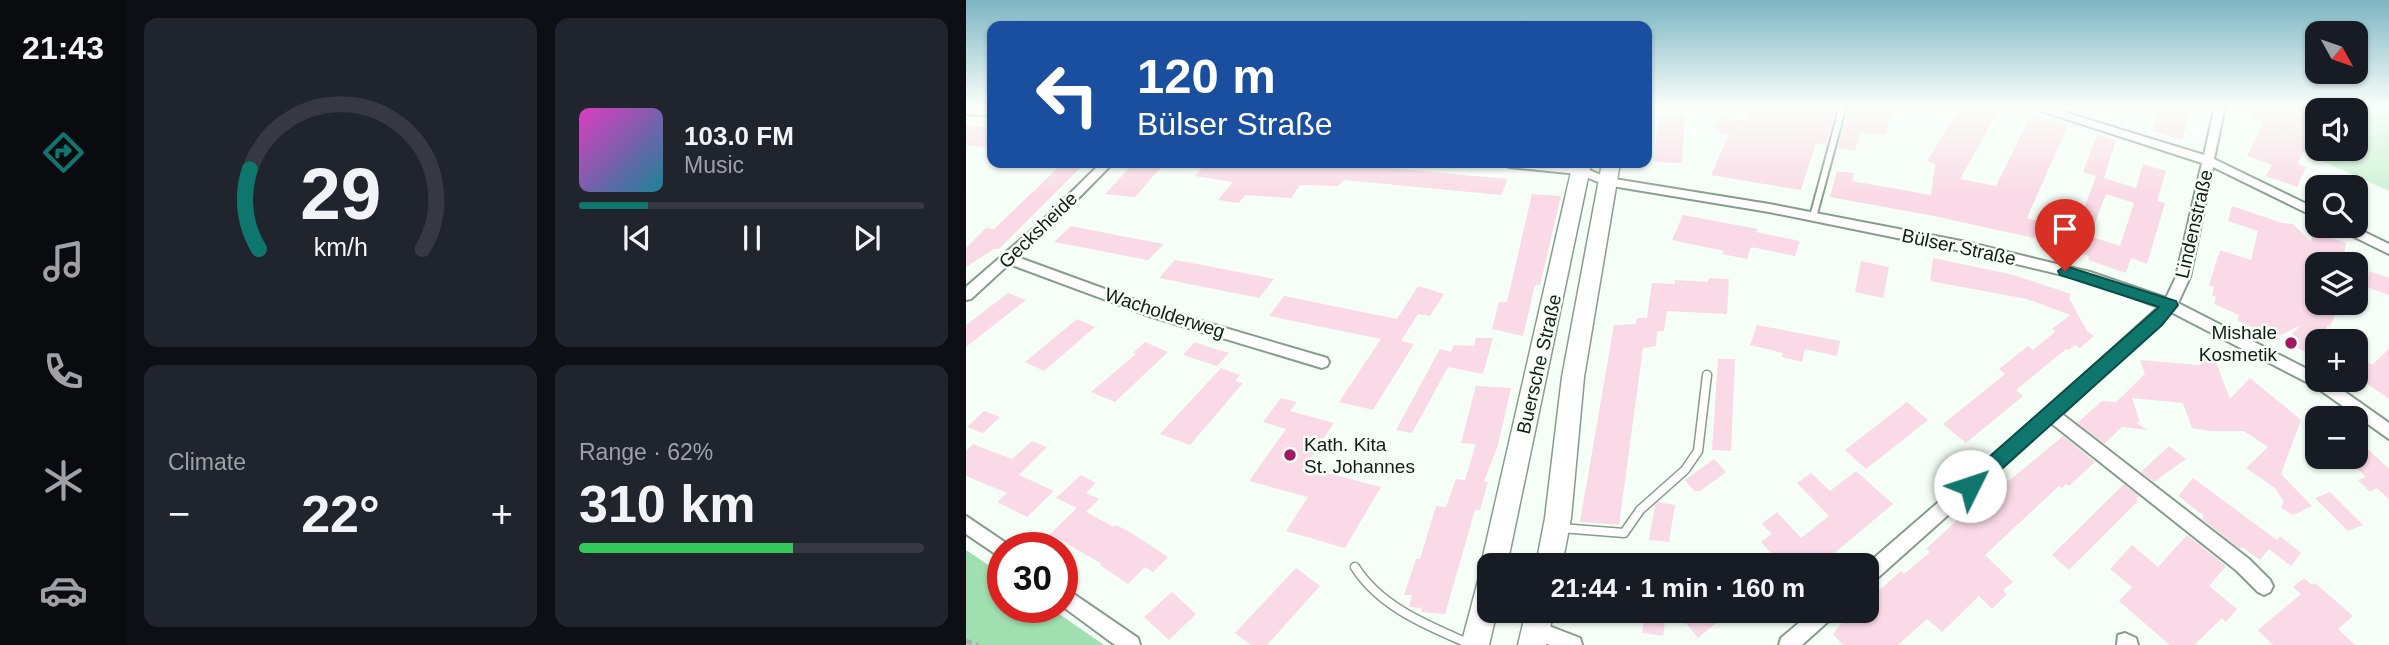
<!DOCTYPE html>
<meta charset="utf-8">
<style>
:root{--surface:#171b24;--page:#20242c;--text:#f1f3f6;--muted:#9ea1a6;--line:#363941;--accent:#0f766e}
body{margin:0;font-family:Helvetica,sans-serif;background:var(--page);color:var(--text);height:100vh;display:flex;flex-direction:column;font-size:26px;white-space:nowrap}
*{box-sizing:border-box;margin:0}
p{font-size:23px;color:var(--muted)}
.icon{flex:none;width:38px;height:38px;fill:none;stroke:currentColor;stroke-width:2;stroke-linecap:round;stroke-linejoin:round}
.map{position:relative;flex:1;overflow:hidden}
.drawer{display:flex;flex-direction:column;gap:18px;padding:18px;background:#0d0f14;width:840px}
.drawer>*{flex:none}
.guide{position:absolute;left:21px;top:21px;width:665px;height:147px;border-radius:14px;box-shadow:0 2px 5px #0004;background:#1a4fa0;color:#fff;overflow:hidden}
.needle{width:46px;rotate:130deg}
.buttons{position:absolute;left:1339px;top:21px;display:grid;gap:14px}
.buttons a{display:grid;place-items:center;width:63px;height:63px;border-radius:14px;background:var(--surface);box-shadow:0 2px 5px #0004;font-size:35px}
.speed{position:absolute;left:21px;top:532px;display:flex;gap:14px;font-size:35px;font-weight:700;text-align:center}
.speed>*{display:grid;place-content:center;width:91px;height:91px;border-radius:50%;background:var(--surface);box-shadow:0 2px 5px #0004;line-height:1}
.speed .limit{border:10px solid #d22;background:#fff;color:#111}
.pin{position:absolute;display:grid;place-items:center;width:60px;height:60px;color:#fff;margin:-72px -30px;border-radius:50% 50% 50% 0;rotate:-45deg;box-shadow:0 0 7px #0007}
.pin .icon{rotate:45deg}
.me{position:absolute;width:77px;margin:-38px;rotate:49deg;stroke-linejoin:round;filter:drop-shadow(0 0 5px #0008)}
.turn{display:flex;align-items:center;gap:24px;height:147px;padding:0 35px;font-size:32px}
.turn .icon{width:91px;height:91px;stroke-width:2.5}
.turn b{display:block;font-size:49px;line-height:60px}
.big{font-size:52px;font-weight:800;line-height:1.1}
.drawer .tile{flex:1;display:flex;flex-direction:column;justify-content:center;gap:10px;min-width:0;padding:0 24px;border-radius:14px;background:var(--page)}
.drawer .dial{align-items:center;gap:0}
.dial svg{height:182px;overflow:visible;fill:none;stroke:var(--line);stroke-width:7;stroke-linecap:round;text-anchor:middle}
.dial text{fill:var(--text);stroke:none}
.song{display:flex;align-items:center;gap:21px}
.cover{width:84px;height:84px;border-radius:10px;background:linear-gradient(135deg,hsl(310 70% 55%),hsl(190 70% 35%))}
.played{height:7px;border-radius:4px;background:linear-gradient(90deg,var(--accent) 20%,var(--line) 20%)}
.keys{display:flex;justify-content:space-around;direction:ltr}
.heat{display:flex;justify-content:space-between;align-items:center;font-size:38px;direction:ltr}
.charge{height:10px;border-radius:5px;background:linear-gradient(90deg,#34c759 62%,var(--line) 0)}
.drawer .tiles{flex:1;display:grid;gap:18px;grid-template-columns:repeat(2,1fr)}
.trip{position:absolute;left:511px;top:553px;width:402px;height:70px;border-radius:14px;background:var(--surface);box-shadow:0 2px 5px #0004;font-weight:800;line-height:70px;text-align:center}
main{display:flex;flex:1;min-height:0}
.dock{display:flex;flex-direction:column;width:126px;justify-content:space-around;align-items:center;background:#090b0e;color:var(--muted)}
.dock .icon{width:49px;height:49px}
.dock .on{color:var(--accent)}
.dock b{font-size:32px;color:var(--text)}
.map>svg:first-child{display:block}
</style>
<main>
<nav class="dock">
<b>21:43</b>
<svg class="icon on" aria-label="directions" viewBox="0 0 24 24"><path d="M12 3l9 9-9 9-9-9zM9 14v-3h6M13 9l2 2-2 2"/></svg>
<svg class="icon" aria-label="music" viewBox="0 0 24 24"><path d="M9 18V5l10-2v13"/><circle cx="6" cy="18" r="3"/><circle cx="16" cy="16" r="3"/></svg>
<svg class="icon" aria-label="phone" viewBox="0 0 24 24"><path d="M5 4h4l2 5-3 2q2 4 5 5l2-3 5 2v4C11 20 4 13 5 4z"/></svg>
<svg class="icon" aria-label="climate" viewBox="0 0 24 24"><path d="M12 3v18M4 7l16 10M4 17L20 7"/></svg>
<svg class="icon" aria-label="car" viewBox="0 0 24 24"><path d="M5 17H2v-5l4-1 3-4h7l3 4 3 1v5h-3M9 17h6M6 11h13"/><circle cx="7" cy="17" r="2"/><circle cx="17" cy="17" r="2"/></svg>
</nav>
<section class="drawer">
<div class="tiles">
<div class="tile dial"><svg viewBox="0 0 100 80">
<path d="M14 69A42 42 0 1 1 86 69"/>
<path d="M14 69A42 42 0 0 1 10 34" stroke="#0f766e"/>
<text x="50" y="56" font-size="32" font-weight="700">29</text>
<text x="50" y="72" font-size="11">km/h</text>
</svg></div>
<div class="tile">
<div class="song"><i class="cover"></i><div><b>103.0 FM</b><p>Music</p></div></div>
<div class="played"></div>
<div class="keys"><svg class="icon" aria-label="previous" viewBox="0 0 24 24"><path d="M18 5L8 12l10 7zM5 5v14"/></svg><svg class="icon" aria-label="pause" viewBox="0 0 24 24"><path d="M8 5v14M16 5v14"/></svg><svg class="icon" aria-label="next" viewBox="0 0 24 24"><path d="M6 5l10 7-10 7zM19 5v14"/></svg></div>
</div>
<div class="tile"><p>Climate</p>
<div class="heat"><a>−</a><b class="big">22°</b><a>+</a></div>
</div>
<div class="tile"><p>Range · 62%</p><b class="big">310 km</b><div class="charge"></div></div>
</div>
</section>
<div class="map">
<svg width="1423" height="645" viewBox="0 0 1423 645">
<rect width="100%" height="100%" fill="#f5fff7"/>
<path fill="#ccf2d4" d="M1337,106H1423V191L1337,152L1351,122V149H1390V110H1352Z"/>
<path fill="#a0dfaf" d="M0,550L37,575V607H83L138,645H0Z"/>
<g fill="#fadae6" fill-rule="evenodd">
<path d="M785,106H871L860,145L850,143L835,190L745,175L763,134L747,130L753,117L784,122Z"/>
<path d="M883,106L904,110L905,106H927L920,135L894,132L889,151L872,148Z"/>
<path d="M995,106H1035L994,179L1030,186L1065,115L1102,125L1061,218L1110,231L1130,176L1117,172L1131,135L1150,140L1138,178L1170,188L1177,164L1200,171L1191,201L1199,203L1181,264L1165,258L1160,273L1122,260L1123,256L1077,240L968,216L864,197L871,171L888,173L886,181L965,195L969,164L961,161ZM1140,194L1168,203L1154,246L1124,236Z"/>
<path d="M1195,106H1215L1213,110L1224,113L1216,140L1186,131Z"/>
<path d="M1293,106H1313L1351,120L1332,164L1340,167L1331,187L1300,176L1306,165L1281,156L1298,122L1287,118Z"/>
<path d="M693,115L719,116L716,163L688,162Z"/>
<path d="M0,125L26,128V148L0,145Z"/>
<path d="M168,163H199L169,197L139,194Z"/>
<path d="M240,163H370L542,179L535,195L378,180L372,186L334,185L325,198L279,195L273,203L252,200L267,182L229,176Z"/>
<path d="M96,164L116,166L33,249H28L0,267V248L20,228L28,229Z"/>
<path d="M566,194L595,196L574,285H569L557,336L526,329L533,302H541Z"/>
<path d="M1266,206L1316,223L1327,224L1345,242L1347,232L1380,243L1377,263L1351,254V303L1371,310L1364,327L1362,325L1354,341H1351L1347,355L1318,342L1335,325L1309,338L1271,320L1273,315L1248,304L1250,297L1246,295L1248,287L1243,285L1254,250L1285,260L1292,231L1262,221Z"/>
<path d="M717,215L792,229L790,232L834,241L829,256L785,247L781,259L756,254L758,251L706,240Z"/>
<path d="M105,226L150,235L198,244L182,260L88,242Z"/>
<path d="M967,258L1048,275L1105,294L1103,298L1121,331L1128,336L1114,348L1109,345L1103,350L1100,349L1050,390L1057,396L1000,443L977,424L1039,374L1033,369L1062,346L1067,350L1090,331L1086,329L1104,315L1061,299L964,281Z"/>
<path d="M209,260L226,263L308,279L293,298L193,278Z"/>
<path d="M895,261L923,267L917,298L889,292Z"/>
<path d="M1403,271L1423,278V295L1401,287Z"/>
<path d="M743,278L763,279L761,314L701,311L698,331H691L690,346L677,348L653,525L614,522L648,325L670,324L671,318H681L686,283L709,284V280L742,282Z"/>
<path d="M452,286L478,294L464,316L452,314L435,341L448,344L407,410L373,402L415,339L303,316L318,296L431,319Z"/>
<path d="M42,293L60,300L0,347V325Z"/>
<path d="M111,319L129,327L78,371L59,362Z"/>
<path d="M791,325L874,341L871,356L839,349L836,362L816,357L817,353L784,345Z"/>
<path d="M510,338H527L517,374L482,367L446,433L430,430L474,349L485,352L488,345L508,346Z"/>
<path d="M179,342L202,352L149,402L125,392L170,354L167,353Z"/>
<path d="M229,342L243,347L263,353L251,366L217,355Z"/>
<path d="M1423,349V399L1390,376V356L1406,365Z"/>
<path d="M1248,357L1264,399L1284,378L1335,420L1315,474L1346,506L1327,515L1315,508L1318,502L1309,488L1280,468L1302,447L1278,431H1244L1226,428L1217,403L1166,398L1174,423L1170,422L1181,430L1156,427L1138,444L1111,423L1136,401L1150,402L1179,374L1174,360L1233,365Z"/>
<path d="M752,359H769L765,451L746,450Z"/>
<path d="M255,368L274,375L269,381L277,383L224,445L194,434Z"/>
<path d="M510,386L545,388L532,445L518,482H522L514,510H509L479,614L455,612L456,608L443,607L446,595H438L450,559H454L470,506L480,507L490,479L499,480L510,444L495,443Z"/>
<path d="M315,398L331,402L324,411L368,423L339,467L415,487L379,548L320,531L342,497L283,481L320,429L297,422Z"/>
<path d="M941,402L962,420L900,469L879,450Z"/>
<path d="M18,411L34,417L17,433L1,427Z"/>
<path d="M1097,436L1129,462L1103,486L1100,484L1096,488L1093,486L1019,555L1047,582L1037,590L1041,594L1026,609L1013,596L976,632L961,619L932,645H877L867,634L874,625L891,611H901V601L935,571L938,574L964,552L960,549L1001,511L1019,496L1022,498Z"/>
<path d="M1390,438L1423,469V499L1411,488L1404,492L1392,480L1400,477L1379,457H1390Z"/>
<path d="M66,441L81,447L53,475L88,491L61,517L31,502L41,493L0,476V451L7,444L46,459Z"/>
<path d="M1203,446L1220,459L1188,482L1175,472Z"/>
<path d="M748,459L760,472L734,491H728L719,480Z"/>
<path d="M890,471L927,504L854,565H792L806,554L795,542L806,534L796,524L811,512L835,538L863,516L831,483L845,473L864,491Z"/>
<path d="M115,475L130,483L120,493L133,499L120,512L148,527L150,525L164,532L202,557L187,572L179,567L162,584L134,565L136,564L84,534L111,508L90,498Z"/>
<path d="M1227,478L1311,540L1314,536L1335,553L1325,566L1303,549L1294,560L1276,547L1274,549L1236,519L1238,516L1212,496Z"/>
<path d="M1158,484L1173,496L1170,499L1172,501L1103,570L1086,555Z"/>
<path d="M1364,492L1397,525L1382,531L1349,498Z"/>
<path d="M692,502L709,505L703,542L683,540L689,505Z"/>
<path d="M1221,535L1260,566L1243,586L1271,609L1260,622L1256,618L1228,645H1204L1153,601L1166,587L1144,569L1166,545L1192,567Z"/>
<path d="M330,568L354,586L301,645H285L269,633Z"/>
<path d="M1338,578L1346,585L1349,583L1387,616L1372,629L1389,645H1307L1292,630L1335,594L1327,587Z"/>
<path d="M206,592L230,614L203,640L178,617Z"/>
<path d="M710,611H765L732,638Z"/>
<path d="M679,612L700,615L697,636L676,633Z"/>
</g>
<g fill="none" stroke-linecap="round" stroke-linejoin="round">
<g stroke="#859e8b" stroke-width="10">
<path id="service-far1" d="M847,217L877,106"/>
</g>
<g stroke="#859e8b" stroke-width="11">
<g id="service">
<path d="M595,528L658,533L674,510L719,470L732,451L741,375"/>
<path d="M389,567C415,608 463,626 506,645"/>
</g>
</g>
<g stroke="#859e8b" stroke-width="4">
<g id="minor">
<path d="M1060,106H1078L1238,155L1249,106H1259L1248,159L1351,209V218L1247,167L1224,277L1212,303L1351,374V380H1362L1423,423V439L1350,387L1205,312L1096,414L1283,559L1304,580L1307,586L1304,592L1298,595L1292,592L1271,571L1085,423L907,582L901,585L900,565L1080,409L1193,307L1122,281L1000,252L803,212L640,185L612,174L543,167L537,163H578L614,166L642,178L803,204L1000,242L1124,272L1200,298L1210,277L1236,163Z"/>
<path d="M0,108L26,110V116L0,114Z"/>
<path d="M135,163H147L83,228L51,257L191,308L361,358L363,362L361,366L356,368L183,316L43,264L5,299L0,300V287L75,222Z"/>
<path d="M1370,226H1386L1423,244V254L1372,229Z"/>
<path d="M0,516L43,545L44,548H37V559L0,534Z"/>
<path d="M96,586L172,638L174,645H149L96,606Z"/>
<path d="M847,611H870L867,617L836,645H813L815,638Z"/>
<path d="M570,621L614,638L616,645H584L563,637L561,630L563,623Z"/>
<path d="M1159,633L1170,638L1172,645H1151L1152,635Z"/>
</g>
</g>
<g stroke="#859e8b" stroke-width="3">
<g id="secondary">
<path d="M607,163H625L541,565H523V611H531L523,645H495L513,577L519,574L515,565Z"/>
<path d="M636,163H654L618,377L605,518L596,565H570L579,518L596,377Z"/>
<path d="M560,611H588L580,645H552Z"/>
</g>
</g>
<path stroke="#a6b0a8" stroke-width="4.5" stroke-dasharray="6 4.5" stroke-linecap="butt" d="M0,641L12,645"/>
<use href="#service-far1" stroke="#fff" stroke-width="6"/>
<use href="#service" stroke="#fff" stroke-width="8"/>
<use href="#minor" fill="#fff" fill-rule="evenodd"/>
<use href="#secondary" fill="#fff" fill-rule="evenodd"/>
</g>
<linearGradient id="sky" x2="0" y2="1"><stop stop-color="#7bb5c2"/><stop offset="0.54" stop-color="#fafffb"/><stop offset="1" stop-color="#fafffb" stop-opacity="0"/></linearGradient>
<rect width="1423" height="197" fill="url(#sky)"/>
<path fill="#0f766e" stroke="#0a4d48" stroke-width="2" d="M1099,266L1210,301L1212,305L1196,325L1010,492L1004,494L997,492L994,486L997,480L1193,307L1094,275L1092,271Z"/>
<g fill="#a21963" stroke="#f5fff7" stroke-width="2.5">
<circle cx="1325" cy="343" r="7"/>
<circle cx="324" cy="455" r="7"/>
</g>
<g text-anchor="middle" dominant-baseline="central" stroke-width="5" stroke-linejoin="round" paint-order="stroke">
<g font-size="19" fill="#131c15" stroke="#f5fff7">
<text transform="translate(1228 224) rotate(-77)">Lindenstraße</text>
<text transform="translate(72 230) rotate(-44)">Gecksheide</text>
<text transform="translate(993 247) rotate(12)">Bülser Straße</text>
<text transform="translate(199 313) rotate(18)">Wacholderweg</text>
<text transform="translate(573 364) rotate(-77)">Buersche Straße</text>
</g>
<g font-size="19" fill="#131c15" stroke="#f5fff7" text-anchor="end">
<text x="1311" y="332">Mishale<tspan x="1311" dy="22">Kosmetik</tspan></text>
<text x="338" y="444" text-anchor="start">Kath. Kita<tspan x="338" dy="22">St. Johannes</tspan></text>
</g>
</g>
</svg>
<div class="buttons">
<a><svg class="needle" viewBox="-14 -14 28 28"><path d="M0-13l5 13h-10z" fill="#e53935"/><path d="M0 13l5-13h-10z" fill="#9ea1a6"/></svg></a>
<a><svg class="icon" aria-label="sound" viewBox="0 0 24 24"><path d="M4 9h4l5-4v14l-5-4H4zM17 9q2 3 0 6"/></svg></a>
<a><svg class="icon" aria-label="search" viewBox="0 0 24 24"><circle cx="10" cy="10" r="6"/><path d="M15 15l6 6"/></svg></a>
<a><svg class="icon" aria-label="layers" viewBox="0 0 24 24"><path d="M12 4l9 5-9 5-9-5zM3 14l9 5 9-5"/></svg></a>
<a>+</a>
<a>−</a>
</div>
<div class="speed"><div class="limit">30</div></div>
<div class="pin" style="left:1099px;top:271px;background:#d93025"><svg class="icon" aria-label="arrive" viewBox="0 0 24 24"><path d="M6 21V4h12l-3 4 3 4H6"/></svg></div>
<svg class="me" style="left:1004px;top:486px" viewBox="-20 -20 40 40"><circle r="19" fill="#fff"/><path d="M0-13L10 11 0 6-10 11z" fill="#0f766e"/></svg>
<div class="trip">21:44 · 1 min · 160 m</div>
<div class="guide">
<div class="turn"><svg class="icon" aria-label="left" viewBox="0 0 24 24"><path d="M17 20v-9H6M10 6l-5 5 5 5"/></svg><div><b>120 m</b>Bülser Straße</div></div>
</div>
</div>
</main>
